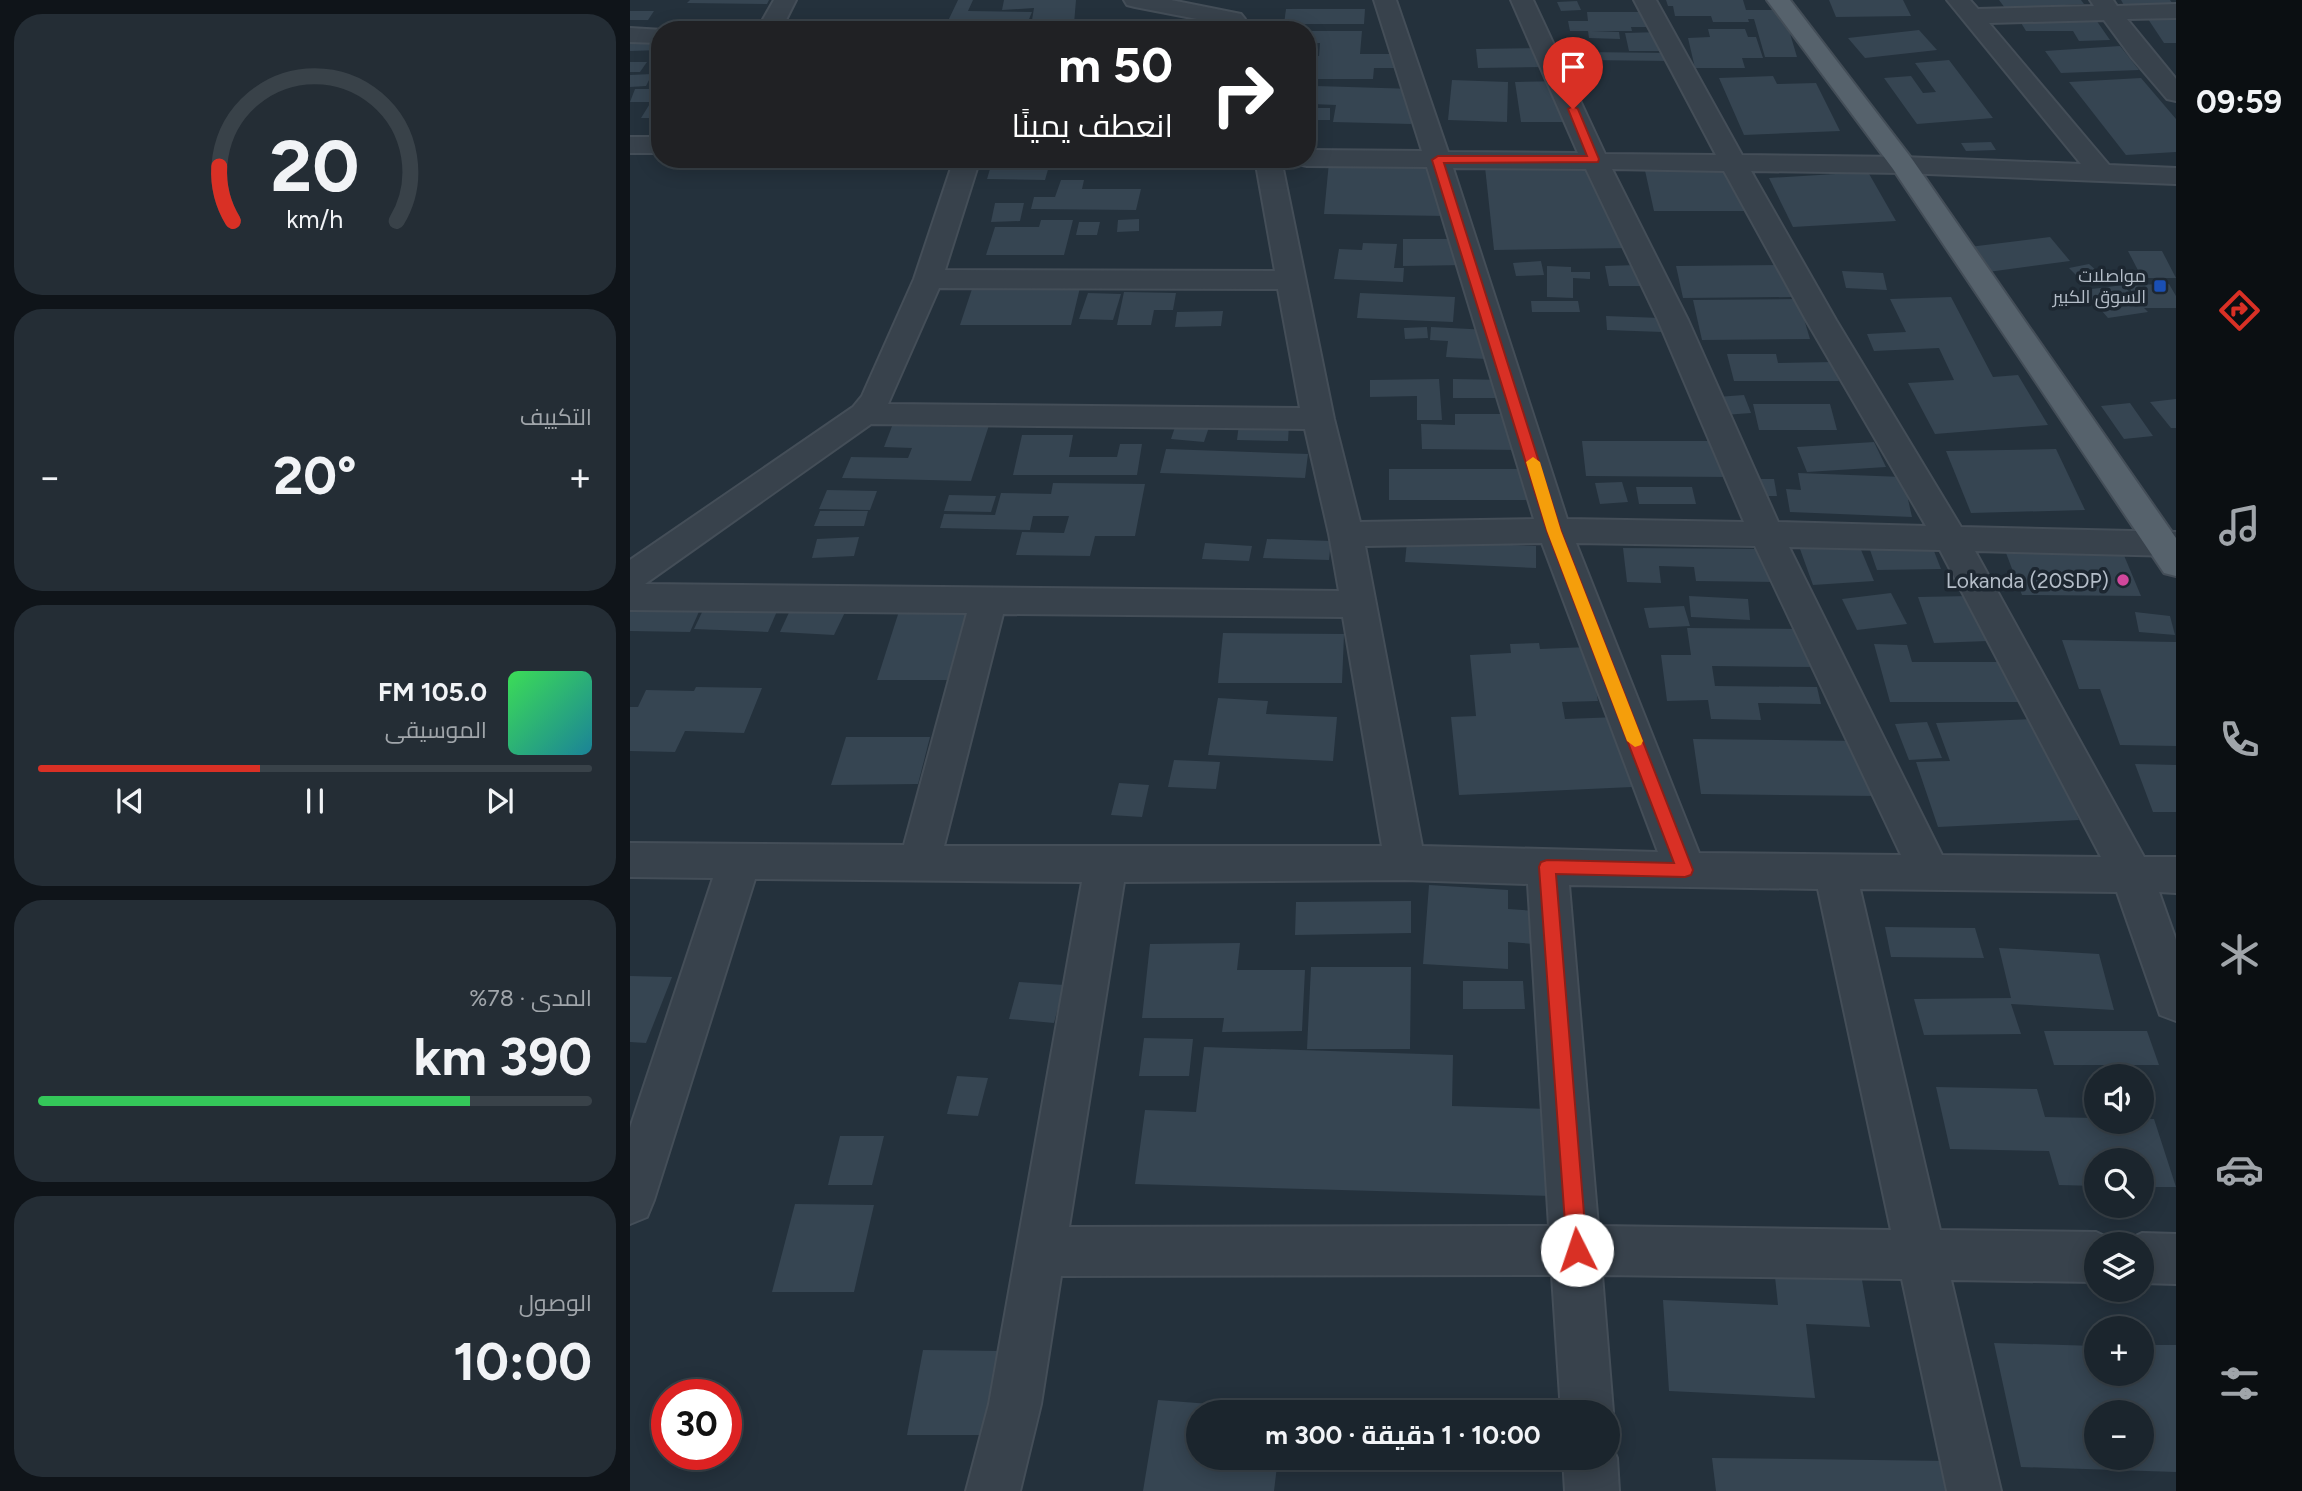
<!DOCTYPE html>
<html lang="ar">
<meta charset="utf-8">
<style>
:root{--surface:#1b252d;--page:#242d35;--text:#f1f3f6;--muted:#a0a5aa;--line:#394249;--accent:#d93025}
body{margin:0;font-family:Figtree,Cairo,sans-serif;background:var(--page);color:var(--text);direction:rtl;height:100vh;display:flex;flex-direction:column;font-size:26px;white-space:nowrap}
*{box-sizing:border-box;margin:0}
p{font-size:23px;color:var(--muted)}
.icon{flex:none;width:38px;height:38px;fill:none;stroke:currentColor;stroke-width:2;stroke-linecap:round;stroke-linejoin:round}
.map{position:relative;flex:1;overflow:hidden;direction:ltr}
.details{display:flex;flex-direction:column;gap:14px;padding:14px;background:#0f1419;width:630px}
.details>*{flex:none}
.guide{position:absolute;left:21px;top:21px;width:665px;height:147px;border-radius:28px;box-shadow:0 4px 18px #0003,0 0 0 2px var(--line);direction:rtl;background:#202124;color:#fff;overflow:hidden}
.controls{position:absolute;left:1454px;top:1064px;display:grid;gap:14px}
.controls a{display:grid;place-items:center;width:70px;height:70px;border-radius:50%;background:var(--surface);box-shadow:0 4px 18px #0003,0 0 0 2px var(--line);font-size:35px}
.speed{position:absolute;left:21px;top:1379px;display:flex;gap:14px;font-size:35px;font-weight:700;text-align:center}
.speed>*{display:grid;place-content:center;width:91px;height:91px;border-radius:50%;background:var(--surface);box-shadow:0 4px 18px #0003,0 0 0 2px var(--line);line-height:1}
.speed .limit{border:10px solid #d22;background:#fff;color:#111}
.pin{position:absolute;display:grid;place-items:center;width:60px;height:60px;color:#fff;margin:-72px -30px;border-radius:50% 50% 50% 0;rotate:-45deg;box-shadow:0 0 7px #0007}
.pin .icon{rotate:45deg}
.me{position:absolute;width:77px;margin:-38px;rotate:356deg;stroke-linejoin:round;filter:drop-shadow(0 0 5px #0008)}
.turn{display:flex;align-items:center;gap:24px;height:147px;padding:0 28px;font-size:32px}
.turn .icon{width:91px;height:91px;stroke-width:2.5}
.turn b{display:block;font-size:49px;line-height:60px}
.big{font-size:52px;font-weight:700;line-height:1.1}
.details .widget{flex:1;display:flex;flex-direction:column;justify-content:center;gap:10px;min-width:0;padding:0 24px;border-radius:28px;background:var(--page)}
.details .dial{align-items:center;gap:0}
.dial svg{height:182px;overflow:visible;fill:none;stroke:var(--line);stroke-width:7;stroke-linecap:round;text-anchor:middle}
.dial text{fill:var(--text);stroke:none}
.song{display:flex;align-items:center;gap:21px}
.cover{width:84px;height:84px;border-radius:10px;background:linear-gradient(135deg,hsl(130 70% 55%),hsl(190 70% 35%))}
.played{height:7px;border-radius:4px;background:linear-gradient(90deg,var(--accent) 40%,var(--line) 40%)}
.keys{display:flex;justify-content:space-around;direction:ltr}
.heat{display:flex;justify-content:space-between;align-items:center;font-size:38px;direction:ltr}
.charge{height:10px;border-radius:5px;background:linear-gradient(90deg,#34c759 78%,var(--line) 0)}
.trip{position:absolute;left:556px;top:1400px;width:434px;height:70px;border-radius:35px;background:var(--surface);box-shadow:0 4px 18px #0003,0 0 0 2px var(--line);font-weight:700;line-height:70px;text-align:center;direction:rtl}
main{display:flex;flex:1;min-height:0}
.dock{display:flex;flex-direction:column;width:126px;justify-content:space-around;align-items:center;background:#0b0f12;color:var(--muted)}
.dock .icon{width:49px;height:49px}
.dock .on{color:var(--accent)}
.dock b{font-size:32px;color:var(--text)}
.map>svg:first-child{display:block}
</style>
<main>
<nav class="dock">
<b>09:59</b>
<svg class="icon on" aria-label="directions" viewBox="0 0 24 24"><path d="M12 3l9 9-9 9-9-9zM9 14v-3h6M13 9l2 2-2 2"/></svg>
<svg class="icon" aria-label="music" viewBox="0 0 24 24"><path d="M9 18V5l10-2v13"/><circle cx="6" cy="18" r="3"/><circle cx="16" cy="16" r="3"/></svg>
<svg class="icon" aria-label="phone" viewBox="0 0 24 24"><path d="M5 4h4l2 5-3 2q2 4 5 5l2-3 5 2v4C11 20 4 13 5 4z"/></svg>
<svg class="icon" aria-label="climate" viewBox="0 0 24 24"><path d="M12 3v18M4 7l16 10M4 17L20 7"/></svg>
<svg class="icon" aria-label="car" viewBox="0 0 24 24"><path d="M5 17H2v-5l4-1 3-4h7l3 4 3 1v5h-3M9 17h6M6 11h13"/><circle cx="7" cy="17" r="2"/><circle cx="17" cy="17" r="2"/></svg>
<svg class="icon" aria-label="filters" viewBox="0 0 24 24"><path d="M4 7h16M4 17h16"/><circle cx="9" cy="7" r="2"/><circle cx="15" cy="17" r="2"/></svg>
</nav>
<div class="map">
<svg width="1546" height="1491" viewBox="0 0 1546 1491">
<rect width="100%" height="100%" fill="#24313c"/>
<g fill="#364552" fill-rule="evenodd">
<path d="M60,0H139L137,4L57,3Z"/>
<path d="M328,0H343L338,11L402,12L397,24L317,23Z"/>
<path d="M374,0H446L444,24L401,26L404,8L372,10Z"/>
<path d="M1036,0H1113L1116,10H1153L1167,57H1135L1124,19H1118L1119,22H1083L1081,16H1045L1043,6H1038Z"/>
<path d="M1199,0H1273L1281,16L1206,17Z"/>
<path d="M1369,0H1451L1454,4L1375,8Z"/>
<path d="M1491,0H1540L1545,7H1495Z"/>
<path d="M947,1L951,10L931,11L927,2Z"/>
<path d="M656,9H735L734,24H654Z"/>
<path d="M0,11H24L18,20H0Z"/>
<path d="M957,12H1016L1020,27H1001L1002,31H962L989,32L990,39L959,38L958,31H940L938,21H958Z"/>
<path d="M1516,16H1546V43H1534Z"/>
<path d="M1464,17L1480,40L1449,41L1443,31H1396L1388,18Z"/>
<path d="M1078,29H1115L1118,37H1126L1133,58H1112L1115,68H1065L1058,38L1080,37Z"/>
<path d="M1289,30L1307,50L1235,58L1218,38Z"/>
<path d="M677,31H732L730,54H768V68H744L743,79H678L681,56H689L690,43H677Z"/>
<path d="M1030,32L1034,51H999L995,33Z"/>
<path d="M0,42H30V50L0,51Z"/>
<path d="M1490,46L1509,70L1431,73L1415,51Z"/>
<path d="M912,48L915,67L848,68L846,49Z"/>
<path d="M954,52L1038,53L1040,61L955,60Z"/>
<path d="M1319,60L1363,118L1287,124L1254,78L1281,76L1293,93L1306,92L1285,63Z"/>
<path d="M0,62H17L10,72H0Z"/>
<path d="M22,74L16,86L0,87V75Z"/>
<path d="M1143,76L1147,84L1186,83L1210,131L1114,135L1089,78Z"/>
<path d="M1511,78L1546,119V152L1496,155L1439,82Z"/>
<path d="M822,80L878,82L877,122L818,120Z"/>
<path d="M938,81L945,122H891L885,82Z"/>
<path d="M686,86L785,89L781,124L703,122L706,105L682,104Z"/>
<path d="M5,89H30V118H11L21,102H0Z"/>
<rect x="677" y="108" width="23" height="12"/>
<path d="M1361,142L1366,150L1336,151L1331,143Z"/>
<path d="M1012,157H1120L1136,211H1024Z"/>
<path d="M363,159H421L415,180L357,179Z"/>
<path d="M699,162L816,163L815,216L694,214Z"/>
<path d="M982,165L999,248L864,250L855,167Z"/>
<path d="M1238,172L1266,221L1163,227L1139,178Z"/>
<path d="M431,180H454L452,189H511L506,210L401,209L404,197H425Z"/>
<path d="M365,203H394L390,221L361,222Z"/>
<path d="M509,219V231L487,232L488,220Z"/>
<path d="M411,220H443L434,255H356L365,227H409Z"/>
<path d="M449,222H470L467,235H446Z"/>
<path d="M1420,237L1440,261L1358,272L1339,247Z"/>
<path d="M773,239H835L836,265L773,266Z"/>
<path d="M733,243L767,244L764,268H774L773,282L704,279L709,249L732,250Z"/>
<path d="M1498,251H1532L1546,278H1512Z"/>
<path d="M911,261L914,275L886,276L883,263Z"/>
<path d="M1459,264L1468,272L1448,277L1439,268Z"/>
<path d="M1007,265L1012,286H979L975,266Z"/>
<path d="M1152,265L1162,297L1053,298L1046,266Z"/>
<path d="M917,266L941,267V272H960V279L943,278V298L917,297Z"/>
<path d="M348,271H454L441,325H330Z"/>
<path d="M1212,271L1253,273L1257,290L1216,288Z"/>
<path d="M1539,284L1546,296V308H1514L1518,312L1478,318L1454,290L1493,285L1506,299L1498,285Z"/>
<path d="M494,292L546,293L543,310H524L521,325H487Z"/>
<path d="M458,293L491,294L483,320L449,319Z"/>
<path d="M730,293L825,297L823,322L727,318Z"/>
<path d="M1321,297L1363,377L1388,375L1418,425L1305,434L1278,383L1324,380L1309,348L1244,351L1237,334L1276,332L1260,299Z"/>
<path d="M1168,299L1180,339L1072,340L1063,300Z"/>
<path d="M901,301H948L950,312H902Z"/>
<path d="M593,311L591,326L545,327L547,312Z"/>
<path d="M976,316L1031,318L1032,332L977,330Z"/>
<path d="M797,327L798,338L775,339L774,328Z"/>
<path d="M801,327L859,330L857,359L816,357L818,341L800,340Z"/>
<path d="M1097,354H1146L1148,363L1203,362L1209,381H1104Z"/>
<path d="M809,379L812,420H787V396L740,397V380Z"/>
<path d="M823,379L877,380L878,398H823Z"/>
<path d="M1114,395L1121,413L1094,415L1087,397Z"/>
<path d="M1546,399V428H1541L1520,402Z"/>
<path d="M1500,403L1523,436L1494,439L1471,406Z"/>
<path d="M1123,404H1200L1207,430H1129Z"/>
<path d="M825,414H889L891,450L792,449L791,424L825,425Z"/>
<path d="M264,421L360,422L341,481L212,478L221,457L278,458L282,448L254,447Z"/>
<path d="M546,424L579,427L574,442L541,439Z"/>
<path d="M609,424H659L658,441L607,440Z"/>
<path d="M392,435H443L439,457H487L490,444H512L507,475H383Z"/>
<path d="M952,441H1093L1100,477L956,476Z"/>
<path d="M1244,442L1256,467L1177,472L1167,447Z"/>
<path d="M536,449L678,454L675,478L530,473Z"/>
<path d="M1426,449L1455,510L1341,513L1316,451Z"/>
<path d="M759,469H903L906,500H759Z"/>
<path d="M1168,473L1273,477L1282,517L1160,512L1156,489L1171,490Z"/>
<path d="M1115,479H1144L1147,496H1118Z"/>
<path d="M992,482L998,502L970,504L965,483Z"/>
<path d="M423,483L515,484L505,536H465L460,556L386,555L392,532L434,533L439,516H403L400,530L310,528L314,514L365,515L371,493L421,494Z"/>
<path d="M1006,487H1062L1066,504H1009Z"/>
<path d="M197,490L247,491L240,510L189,509Z"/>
<path d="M319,495L366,496L361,512L314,511Z"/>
<path d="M190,511H238L234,526H184Z"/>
<path d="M779,520L882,524V545L906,546V568L775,562Z"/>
<path d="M229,537L224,556L182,558L187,539Z"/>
<path d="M637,539L701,541L699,560L633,558Z"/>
<path d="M575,543L622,546L619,561L572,559Z"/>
<path d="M1229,545L1244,581L1183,585L1170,549Z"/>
<path d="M1302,546L1311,569L1247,570L1239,547Z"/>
<path d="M993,548L1139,549L1147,582L1066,581L1064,567L1029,566L1031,583L997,582Z"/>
<path d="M1376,553H1493L1511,596L1392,595Z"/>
<path d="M1261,593L1277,624L1227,630L1212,599Z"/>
<path d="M1059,596L1118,599L1120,620L1061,617Z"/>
<path d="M1340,596L1358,641L1304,643L1288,597Z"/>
<path d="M271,605L351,606L331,680H247Z"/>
<path d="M0,606L71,607L60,632L0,631Z"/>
<path d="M75,606L148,609L138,632L64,629Z"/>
<path d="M162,606L216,610L204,635L150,632Z"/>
<path d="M1054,606L1060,626L1019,628L1014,608Z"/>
<path d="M1505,612L1540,616L1545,635L1509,632Z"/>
<path d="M1057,628L1176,629L1185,667L1082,666L1085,686L1187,687L1191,704L1128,703L1131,720L1081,719L1078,700L1037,701L1031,655H1061Z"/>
<path d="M593,633L714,634L712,683H588Z"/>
<path d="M1432,640L1546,642V746L1490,745L1470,689H1449Z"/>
<path d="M909,643L910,649L958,647L968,701L932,702L935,719L989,717L1002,787L829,795L821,717L846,716L840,655L881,653L880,644Z"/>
<path d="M1244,644L1277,645L1282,662H1375L1389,702H1260Z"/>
<path d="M66,687L132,688L114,733L55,731L45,752L0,751V707H8L16,690L64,691Z"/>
<path d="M588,698L638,701L636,714L707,717L703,761L578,755Z"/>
<path d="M1407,719L1449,820L1308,827L1286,762L1320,761L1306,723Z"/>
<path d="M1297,722L1312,758L1279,760L1265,724Z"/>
<path d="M216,737H300L288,784L201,785Z"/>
<path d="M1063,739L1233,741L1246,796L1071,794Z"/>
<path d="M544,760L590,762L586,789L538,787Z"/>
<path d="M1505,764L1546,765V812H1523Z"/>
<path d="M489,783L519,785L512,817L481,815Z"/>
<path d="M799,885L878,890V909L932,913V946L878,942V969L793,964Z"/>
<path d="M781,901V933L665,935L666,902Z"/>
<path d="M1255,927L1345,928L1354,958L1261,957Z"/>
<path d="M610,943L607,970H675L672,1031L592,1032L594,1018H512L520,944Z"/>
<path d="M1369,948L1469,954L1484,1010L1381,1004L1391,1034L1294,1035L1284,999L1381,998Z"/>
<path d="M681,967H781L780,1049H677Z"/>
<path d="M0,976L42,977L16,1043L0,1042Z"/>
<path d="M833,981H893L895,1009H833Z"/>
<path d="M389,982L434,985L424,1023L379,1019Z"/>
<path d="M1414,1031H1517L1529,1065H1424Z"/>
<path d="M514,1038L563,1039L559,1076H509Z"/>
<path d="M574,1047L823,1055L822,1106L919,1109L922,1196L505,1184L515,1110L566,1112Z"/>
<path d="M327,1076L358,1078L348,1116L317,1114Z"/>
<path d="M1306,1087L1407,1089L1415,1117L1466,1118V1122H1512V1119H1524L1546,1187H1512V1160H1466V1186L1429,1185L1419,1151L1320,1149Z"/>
<path d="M210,1136H254L242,1185H198Z"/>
<path d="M165,1204L244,1205L224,1292H142Z"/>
<path d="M1145,1277L1232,1280L1240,1327L1176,1324L1185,1398L1039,1391L1033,1300L1148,1305Z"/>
<path d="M1364,1343L1466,1346V1374H1512V1345H1546V1472L1391,1467ZM1466,1412H1512V1458H1466Z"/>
<path d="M293,1350L371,1351L356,1435H277Z"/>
<path d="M528,1400L659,1410L569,1412V1458H648L644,1491H513Z"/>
<path d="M1082,1458L1320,1461L1326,1491H1086Z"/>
</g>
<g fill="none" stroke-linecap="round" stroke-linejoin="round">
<g stroke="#444e58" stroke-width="4">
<g id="minor">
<path d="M144,0H166L151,30H127Z"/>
<path d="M494,0H541L611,14L615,19L611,24L603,26L505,7L497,5Z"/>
<path d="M744,0H766L818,152L948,153L881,0H903L975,154L1086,155L1004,0H1026L1112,155L1273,157L1451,164L1317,0H1340L1348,9L1464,6L1460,0H1483L1487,6L1546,4V18L1497,19L1546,79V101L1537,99L1502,58L1474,20L1359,23L1479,165L1546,168V184L1273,173L1121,171L1206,320L1331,527L1546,532V556L1345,551L1514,857H1546V893L1529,892L1546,940V1021L1530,1015L1487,892L1230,889L1310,1230L1466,1232L1483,1240L1485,1244H1466V1282L1321,1280L1371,1491H1317L1272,1279L972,1275L983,1412L978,1424V1412H931L922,1275L431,1276L411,1404L390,1491H336L359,1404L452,882L125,879L24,1200L17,1217L0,1224V1128L83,878L0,877V843L274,845L337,613L0,610V560L223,407L232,396L284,279L324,159H350L315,270L645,271L625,159H651L704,419L730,522L904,519L797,167L677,166L668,164L665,159H677V150L792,151ZM823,168L956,169L1028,320L1114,522L937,519ZM982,169L1094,171L1176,320L1296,526L1148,522L1058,320ZM309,288L648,289L670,408L258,404ZM241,424L675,429L699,534L709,591L15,584ZM912,543L1028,852L792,846L735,546ZM946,543L1125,546L1271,855L1069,853ZM1159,547L1310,550L1471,857L1312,855ZM373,614L713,617L752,846H314ZM775,880L898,884L919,1226L439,1227L494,882ZM939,885L1188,889L1261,1230L968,1226Z"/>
<path d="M0,28L33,30H30V43L0,42Z"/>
<rect x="0" y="137" width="30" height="16"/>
<path d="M1512,1233L1546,1234V1284L1512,1283V1244H1493L1495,1241Z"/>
<path d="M979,1439L987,1458L989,1491H935L933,1458H978Z"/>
</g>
</g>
<g stroke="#444e58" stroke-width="4">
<path id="major" d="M1137,0H1160L1282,159L1546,538V576L1534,573L1263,169Z"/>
</g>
<use href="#minor" fill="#38424c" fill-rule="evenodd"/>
<use href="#major" fill="#56626c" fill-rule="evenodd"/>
</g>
<path fill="#d93025" stroke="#8d1f18" stroke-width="2" d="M943,106L948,109L969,159L968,162L814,163L931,531L1063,870L1061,875L1055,877L926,874L957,1250L954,1257L947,1260L940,1257L937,1250L909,867L911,862L917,860L1044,863L917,531L802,160L808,156H957L938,109Z"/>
<path fill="#f59e0b" d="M903,457L910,462L931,531L1013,741L1011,745L1005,747L997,741L917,531L896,462Z"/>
<rect fill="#1a4fb4" stroke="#1d2731" stroke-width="2.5" x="1523" y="279" width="14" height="14" rx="3.5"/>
<circle fill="#d1479c" stroke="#1d2731" stroke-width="2.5" cx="1493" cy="580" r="7"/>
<g text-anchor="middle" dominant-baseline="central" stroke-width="7" stroke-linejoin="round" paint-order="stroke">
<g font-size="18" fill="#b4bdc8" stroke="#1d2731" text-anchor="end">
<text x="1516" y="276">مواصلات<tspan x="1516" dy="21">السوق الكبير</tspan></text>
</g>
<g font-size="21" fill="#b4bdc8" stroke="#1d2731" text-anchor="end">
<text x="1479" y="580">Lokanda (20SDP)</text>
</g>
</g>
</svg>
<div class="controls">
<a><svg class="icon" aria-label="sound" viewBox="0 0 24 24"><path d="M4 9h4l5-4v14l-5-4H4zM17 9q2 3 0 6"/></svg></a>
<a><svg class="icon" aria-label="search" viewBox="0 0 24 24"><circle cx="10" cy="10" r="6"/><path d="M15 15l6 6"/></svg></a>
<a><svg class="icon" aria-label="layers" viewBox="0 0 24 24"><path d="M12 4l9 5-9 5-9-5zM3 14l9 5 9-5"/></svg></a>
<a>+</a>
<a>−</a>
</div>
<div class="speed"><div class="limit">30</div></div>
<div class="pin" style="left:943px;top:109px;background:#d93025"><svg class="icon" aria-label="arrive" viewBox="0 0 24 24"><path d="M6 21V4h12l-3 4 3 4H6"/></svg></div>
<svg class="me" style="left:947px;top:1250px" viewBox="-20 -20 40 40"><circle r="19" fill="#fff"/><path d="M0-13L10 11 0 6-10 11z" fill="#d93025"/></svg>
<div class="trip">10:00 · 1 دقيقة · 300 m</div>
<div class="guide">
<div class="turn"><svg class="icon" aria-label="right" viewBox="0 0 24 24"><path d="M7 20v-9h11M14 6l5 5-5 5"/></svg><div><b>50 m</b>انعطف يمينًا</div></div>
</div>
</div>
<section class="details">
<div class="widget dial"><svg viewBox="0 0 100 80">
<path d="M14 69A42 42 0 1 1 86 69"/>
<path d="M14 69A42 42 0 0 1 8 45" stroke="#d93025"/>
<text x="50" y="56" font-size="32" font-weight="700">20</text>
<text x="50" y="72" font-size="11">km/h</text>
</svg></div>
<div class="widget"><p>التكييف</p>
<div class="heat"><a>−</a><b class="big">20°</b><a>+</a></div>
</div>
<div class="widget">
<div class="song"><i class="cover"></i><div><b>105.0 FM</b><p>الموسيقى</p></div></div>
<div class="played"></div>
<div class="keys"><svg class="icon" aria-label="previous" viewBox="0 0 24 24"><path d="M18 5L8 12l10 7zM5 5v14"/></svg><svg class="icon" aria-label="pause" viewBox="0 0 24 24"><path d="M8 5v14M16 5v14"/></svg><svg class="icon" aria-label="next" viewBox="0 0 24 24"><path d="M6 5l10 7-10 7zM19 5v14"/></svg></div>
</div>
<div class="widget"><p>المدى · 78%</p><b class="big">390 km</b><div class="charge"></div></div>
<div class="widget"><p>الوصول</p><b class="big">10:00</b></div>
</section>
</main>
